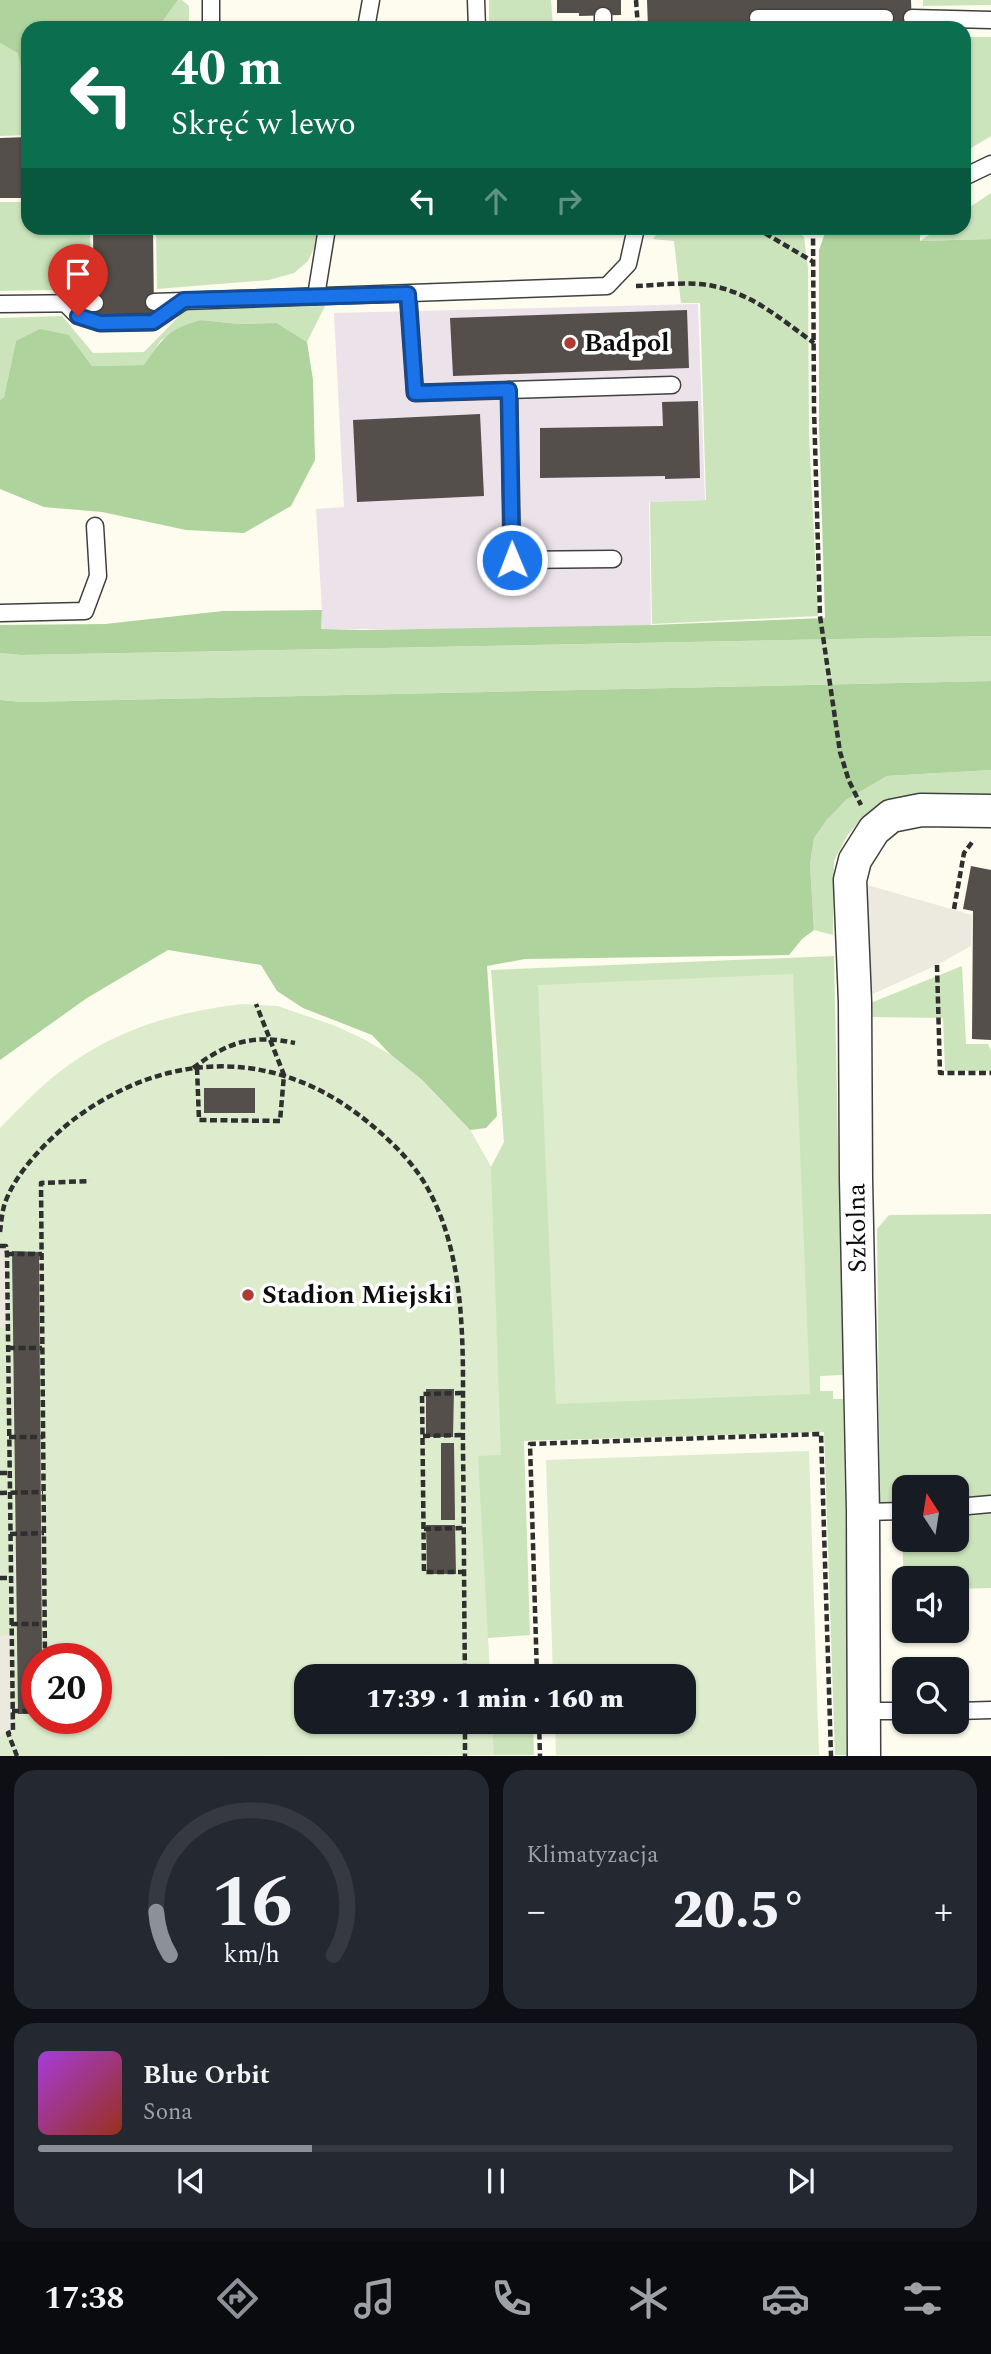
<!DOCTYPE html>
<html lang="pl">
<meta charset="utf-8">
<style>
:root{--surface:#171b24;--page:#242831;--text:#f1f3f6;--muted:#9ea1a6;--line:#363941;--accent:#8c9099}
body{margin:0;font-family:Spectral,serif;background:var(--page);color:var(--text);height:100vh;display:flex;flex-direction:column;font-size:26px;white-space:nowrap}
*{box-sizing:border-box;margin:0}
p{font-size:23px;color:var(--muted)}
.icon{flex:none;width:38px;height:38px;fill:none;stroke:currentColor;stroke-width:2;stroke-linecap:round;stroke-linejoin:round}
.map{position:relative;height:1756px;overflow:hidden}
.drawer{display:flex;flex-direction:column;gap:14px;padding:14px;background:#0d0f14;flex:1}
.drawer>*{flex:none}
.hud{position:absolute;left:21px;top:21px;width:950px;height:214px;border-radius:21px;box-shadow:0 2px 5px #0004;background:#0b6e4f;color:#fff;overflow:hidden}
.needle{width:46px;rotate:348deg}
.fabs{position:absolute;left:892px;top:1475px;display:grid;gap:14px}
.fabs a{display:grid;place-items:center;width:77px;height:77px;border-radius:14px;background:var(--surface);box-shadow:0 2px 5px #0004;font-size:35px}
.speed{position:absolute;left:21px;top:1643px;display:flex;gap:14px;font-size:35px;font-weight:700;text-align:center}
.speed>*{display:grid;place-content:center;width:91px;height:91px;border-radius:50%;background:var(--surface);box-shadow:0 2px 5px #0004;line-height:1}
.speed .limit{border:10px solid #d22;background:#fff;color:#111}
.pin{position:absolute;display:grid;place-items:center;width:60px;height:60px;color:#fff;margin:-72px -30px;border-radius:50% 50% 50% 0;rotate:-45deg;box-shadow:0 0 7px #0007}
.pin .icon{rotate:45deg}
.me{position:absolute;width:77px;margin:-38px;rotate:359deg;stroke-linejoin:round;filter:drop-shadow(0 0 5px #0008)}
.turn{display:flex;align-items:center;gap:24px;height:147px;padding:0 35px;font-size:32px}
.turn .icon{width:91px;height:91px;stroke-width:2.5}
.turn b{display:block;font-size:49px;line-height:60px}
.lanes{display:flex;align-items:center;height:66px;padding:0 35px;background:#0003;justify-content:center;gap:35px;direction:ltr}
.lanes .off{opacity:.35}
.big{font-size:52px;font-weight:800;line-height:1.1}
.drawer .widget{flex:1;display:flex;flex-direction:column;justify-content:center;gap:10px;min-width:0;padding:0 24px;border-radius:21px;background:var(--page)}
.drawer .dial{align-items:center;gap:0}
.dial svg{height:182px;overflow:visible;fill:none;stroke:var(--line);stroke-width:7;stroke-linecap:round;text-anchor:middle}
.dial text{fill:var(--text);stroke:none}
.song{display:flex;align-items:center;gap:21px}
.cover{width:84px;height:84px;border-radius:10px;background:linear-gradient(135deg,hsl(280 70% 55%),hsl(10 70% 35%))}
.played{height:7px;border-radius:4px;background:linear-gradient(90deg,var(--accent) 30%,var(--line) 30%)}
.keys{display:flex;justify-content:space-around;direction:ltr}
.heat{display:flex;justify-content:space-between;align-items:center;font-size:38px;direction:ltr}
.drawer .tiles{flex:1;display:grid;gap:14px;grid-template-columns:1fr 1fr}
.widget:last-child{grid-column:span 2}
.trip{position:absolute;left:294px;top:1664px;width:402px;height:70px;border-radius:21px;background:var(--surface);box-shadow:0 2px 5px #0004;font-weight:800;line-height:70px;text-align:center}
.tabs{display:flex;height:112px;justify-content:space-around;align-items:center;background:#090b0e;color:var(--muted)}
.tabs .icon{width:49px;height:49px}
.tabs .active{color:var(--accent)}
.tabs b{font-size:32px;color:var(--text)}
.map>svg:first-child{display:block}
</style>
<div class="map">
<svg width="991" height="1756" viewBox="0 0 991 1756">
<rect width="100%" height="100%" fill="#fdfcee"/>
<path fill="#ebe2ea" d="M698,304L705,500L649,502L651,625L498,629H321L322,610L316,509L344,507L334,313Z"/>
<g fill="#cce4bc" fill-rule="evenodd">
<path d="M178,0H182L189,6V28H134L162,22Z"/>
<path d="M489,0H551L553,28H489Z"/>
<path d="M923,0H991V5L923,6Z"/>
<path d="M965,37H991V136L966,151Z"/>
<path d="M0,43L19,53L23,77L28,81V135L0,136Z"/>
<path d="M991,193V239L920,241L940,228H964V211Z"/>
<path d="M0,202H28V228H90L91,289L0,291Z"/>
<path d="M156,228H318L314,248L308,261L294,273L269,280L157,289Z"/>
<path d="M661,228H793L804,237L808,268L809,435L818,616L652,624L650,502L706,500L700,303H681L674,241L653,239Z"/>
<path d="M325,306L307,342L277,323L239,324L201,320L161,340L145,365L92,366L69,335L16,341L4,397L0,400V318L62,316L93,353L144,352L187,308Z"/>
<path d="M991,636V681L24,702L0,700V653L21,655Z"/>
<path d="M991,770V801L888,806L861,819L847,836L834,861L833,935L814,930L810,864L814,838L826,821L846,800L887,776Z"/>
<path d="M834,956L843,1375L820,1376V1391H833V1399H843L850,1755H835L824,1432L524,1441L530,1635L488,1638L489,1676L277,1006L335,1026L367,1041L470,1130L491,1167L504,1142L491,970Z"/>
<path d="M962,966L966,1044H988L991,1051V1071H945L943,1018L868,1017V1004Z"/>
<path d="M991,1214V1588L957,1589V1578H905L904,1589L901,1504L880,1503L877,1229L889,1215ZM905,1488H957V1540H905Z"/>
<path d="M470,1722H533L534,1755H471Z"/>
</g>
<g fill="#afd39d">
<path d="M0,0H178L162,22L134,28H28V81L23,77L18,53L0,43Z"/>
<path d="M920,228V241L991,239V636L21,655L0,653V625L105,624L223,611L322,610L321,629L362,630L651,625L825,618L819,423V250L825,233L830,229Z"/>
<path d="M201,320L239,324L277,323L307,342L313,380L315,460L291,506L244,533L186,530L102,512L44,507L0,489V400L4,397L16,341L40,329L69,335L92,366L144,365C163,338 168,329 201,320Z"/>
<path d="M991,681V770L887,776L846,800L826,821L814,838L810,864L814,930L802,939L789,955L525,959L487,966L497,1116L486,1128L470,1130L422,1080L391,1055L372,1035L303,1008L277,991L261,965L168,950L87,998L0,1060V700L24,702Z"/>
</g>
<g fill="#ddeccc" fill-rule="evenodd">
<path d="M793,974L810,1394L556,1404L538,985Z"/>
<path d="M242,1004L277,1006L335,1026L367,1041L391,1055L422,1080L470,1130L491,1167L501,1455L478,1456L490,1676H306V1722H492L494,1755L0,1756V1128C15,1113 30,1097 46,1083C104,1033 167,1013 242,1004ZM37,1659H96V1718H37Z"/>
<path d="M809,1451L819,1755H556L555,1722H684V1676H553L546,1460Z"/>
</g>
<g fill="#eceade">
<path d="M850,880L972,915L971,946L937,965L855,1002Z"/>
<path d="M0,1246H6L8,1329L0,1328Z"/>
<path d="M11,1634L13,1731L0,1736V1636Z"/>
</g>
<g fill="#544f4a">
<path d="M557,0H621V15L579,16V13H557Z"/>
<path d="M647,0H911L912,28H648Z"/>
<path d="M454,24V28H409V25Z"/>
<path d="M28,137V198H0V138Z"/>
<path d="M93,228H153L154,313L94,314Z"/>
<path d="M687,310L689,368L453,376L450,318Z"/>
<path d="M698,401L700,478L665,479V476L540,478V428L663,426L662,402Z"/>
<path d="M480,414L484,496L357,502L353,420Z"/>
<path d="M971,866L991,870V1040L972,1039L973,911L963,909Z"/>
<rect x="204" y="1088" width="51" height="25"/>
<path d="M12,1251L39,1252L42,1659H37V1714H18Z"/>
<path d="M426,1389H454L453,1437H426Z"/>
<path d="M441,1443H454L455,1520H441Z"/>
<path d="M426,1525H455L456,1574H427Z"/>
</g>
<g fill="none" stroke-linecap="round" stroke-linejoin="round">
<g stroke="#404040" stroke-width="19">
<g id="lane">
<path d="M211,0V28"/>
<path d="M476,0L477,28"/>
<path d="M603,16V28"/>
<path d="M758,18H885"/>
<path d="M912,18L991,20"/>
<path d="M366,28L371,0"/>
<path d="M964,177L991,164"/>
<path d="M408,294L415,393L672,385"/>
<path d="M316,296L327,228"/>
<path d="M154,302L607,286L628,264L636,228"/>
<path d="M0,304L95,303"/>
<path d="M66,304L78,316L100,323L153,322L184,301"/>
<path d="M509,390L512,560L613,559"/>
<path d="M0,613L85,611L98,576L95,526"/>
<path d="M957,1507L991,1504"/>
<path d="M863,1512L905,1511"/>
<path d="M864,1711H905"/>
<path d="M957,1711L991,1710"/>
</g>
</g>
<g stroke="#404040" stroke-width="35">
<path id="street" d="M864,1756L863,1512L856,1179L855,1002L850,880L855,860L874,830L891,816L921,810L991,811"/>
</g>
<g stroke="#2f2f2f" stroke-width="4.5" stroke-dasharray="7 3.5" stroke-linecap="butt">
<path d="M636,0L638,28"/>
<path d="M756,228L812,261"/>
<path d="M813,228L814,409L820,616L840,752L849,781L861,805"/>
<path d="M636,286C660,285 689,281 713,286C753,294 782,320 814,343"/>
<path d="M954,909L964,853L973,841"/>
<path d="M937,965L940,1073H991"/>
<path d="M193,1068C228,1042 252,1034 295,1043"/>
<path d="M197,1068L199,1120L280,1121L284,1075L256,1004"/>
<path d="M0,1232C1,1223 2,1214 4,1206C14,1173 50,1137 77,1117C170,1049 279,1048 369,1123C391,1141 414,1163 428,1189C470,1265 462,1365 463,1449C464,1525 464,1601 465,1676"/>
<path d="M0,1246H6L7,1254L13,1731L8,1733L17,1756"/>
<path d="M7,1254H42"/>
<path d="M8,1348H42"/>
<path d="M462,1393L422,1394L424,1572H463"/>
<path d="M423,1436L463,1435"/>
<path d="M9,1437H43"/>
<path d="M0,1473H9"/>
<path d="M0,1493L43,1492"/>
<path d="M424,1529L464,1528"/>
<path d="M10,1534L44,1533"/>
<path d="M0,1578H11"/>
<path d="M11,1624H44"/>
<path d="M45,1659L41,1183L90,1181"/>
<path d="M537,1676L530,1444L821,1434L831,1756"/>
<path d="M12,1711H37"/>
<path d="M465,1722V1756"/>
<path d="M539,1722L540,1756"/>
<path d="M45,1725V1718"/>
</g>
<use href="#lane" stroke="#fff" stroke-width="16"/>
<use href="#street" stroke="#fff" stroke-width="32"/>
</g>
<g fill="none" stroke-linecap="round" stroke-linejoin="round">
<g stroke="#114b97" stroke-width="18">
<path id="route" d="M78,316L100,323L153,322L184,300L408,294L415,393L509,390L512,560"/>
</g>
<use href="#route" stroke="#1a73e8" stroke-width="12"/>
</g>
<g fill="#ad3d34" stroke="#fff" stroke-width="2.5">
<circle cx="570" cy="343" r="7"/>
<circle cx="248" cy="1295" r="7"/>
</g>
<g text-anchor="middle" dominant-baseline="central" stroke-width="7" stroke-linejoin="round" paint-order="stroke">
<g font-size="26" font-weight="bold" fill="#0d0d0d" stroke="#fff" text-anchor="start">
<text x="584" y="343">Badpol</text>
<text x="262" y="1295">Stadion Miejski</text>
</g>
<g font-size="26" fill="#0d0d0d" stroke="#fff">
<text transform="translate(857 1228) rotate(-91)">Szkolna</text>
</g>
</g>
</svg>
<div class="fabs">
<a><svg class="needle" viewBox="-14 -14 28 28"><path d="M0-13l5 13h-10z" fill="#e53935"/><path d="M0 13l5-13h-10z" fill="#9ea1a6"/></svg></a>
<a><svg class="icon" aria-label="sound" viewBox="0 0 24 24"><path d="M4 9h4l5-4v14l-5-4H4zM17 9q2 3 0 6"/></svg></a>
<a><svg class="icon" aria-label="search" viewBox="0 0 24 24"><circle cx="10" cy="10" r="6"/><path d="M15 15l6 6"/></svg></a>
</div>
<div class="speed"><div class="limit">20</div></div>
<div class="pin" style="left:78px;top:316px;background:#d93025"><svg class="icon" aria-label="arrive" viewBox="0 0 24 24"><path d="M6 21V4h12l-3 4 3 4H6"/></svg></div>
<svg class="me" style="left:512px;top:560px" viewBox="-20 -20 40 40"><circle r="17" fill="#1a73e8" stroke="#fff" stroke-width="3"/><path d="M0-11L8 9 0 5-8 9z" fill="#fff"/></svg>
<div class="trip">17:39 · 1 min · 160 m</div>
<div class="hud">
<div class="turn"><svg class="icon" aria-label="left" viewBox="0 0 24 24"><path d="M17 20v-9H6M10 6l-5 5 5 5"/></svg><div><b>40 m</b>Skręć w lewo</div></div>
<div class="lanes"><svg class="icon" aria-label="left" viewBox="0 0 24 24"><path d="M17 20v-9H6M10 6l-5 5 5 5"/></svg><svg class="icon off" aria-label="ahead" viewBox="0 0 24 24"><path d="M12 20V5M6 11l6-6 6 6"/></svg><svg class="icon off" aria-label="right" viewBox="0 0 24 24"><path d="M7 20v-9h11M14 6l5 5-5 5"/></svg></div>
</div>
</div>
<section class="drawer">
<div class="tiles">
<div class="widget dial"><svg viewBox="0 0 100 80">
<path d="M14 69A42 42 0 1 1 86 69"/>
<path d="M14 69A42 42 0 0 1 8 50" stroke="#8c9099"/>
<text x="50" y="56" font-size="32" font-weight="700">16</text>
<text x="50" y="72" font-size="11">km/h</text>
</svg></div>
<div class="widget"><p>Klimatyzacja</p>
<div class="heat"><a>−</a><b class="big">20.5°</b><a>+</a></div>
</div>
<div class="widget">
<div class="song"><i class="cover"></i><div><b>Blue Orbit</b><p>Sona</p></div></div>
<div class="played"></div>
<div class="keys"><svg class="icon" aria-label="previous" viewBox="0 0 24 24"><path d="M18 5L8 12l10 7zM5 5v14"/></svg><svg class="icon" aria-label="pause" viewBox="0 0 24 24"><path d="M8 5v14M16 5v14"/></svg><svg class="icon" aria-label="next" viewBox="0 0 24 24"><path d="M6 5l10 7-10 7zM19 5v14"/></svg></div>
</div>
</div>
</section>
<nav class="tabs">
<b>17:38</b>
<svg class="icon active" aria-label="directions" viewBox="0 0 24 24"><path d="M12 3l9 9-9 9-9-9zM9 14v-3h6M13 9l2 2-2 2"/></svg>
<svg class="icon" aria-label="music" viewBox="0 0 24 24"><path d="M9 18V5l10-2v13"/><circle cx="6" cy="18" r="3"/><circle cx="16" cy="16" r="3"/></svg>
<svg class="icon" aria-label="phone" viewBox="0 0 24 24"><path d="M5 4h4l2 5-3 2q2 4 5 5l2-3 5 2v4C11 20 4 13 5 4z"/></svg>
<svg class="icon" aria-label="climate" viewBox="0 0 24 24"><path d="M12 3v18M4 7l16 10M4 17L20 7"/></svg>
<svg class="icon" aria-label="car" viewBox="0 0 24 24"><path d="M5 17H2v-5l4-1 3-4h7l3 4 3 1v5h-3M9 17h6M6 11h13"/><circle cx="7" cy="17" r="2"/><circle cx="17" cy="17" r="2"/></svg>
<svg class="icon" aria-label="filters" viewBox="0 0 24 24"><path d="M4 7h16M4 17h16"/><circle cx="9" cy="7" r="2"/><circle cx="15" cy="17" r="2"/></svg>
</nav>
